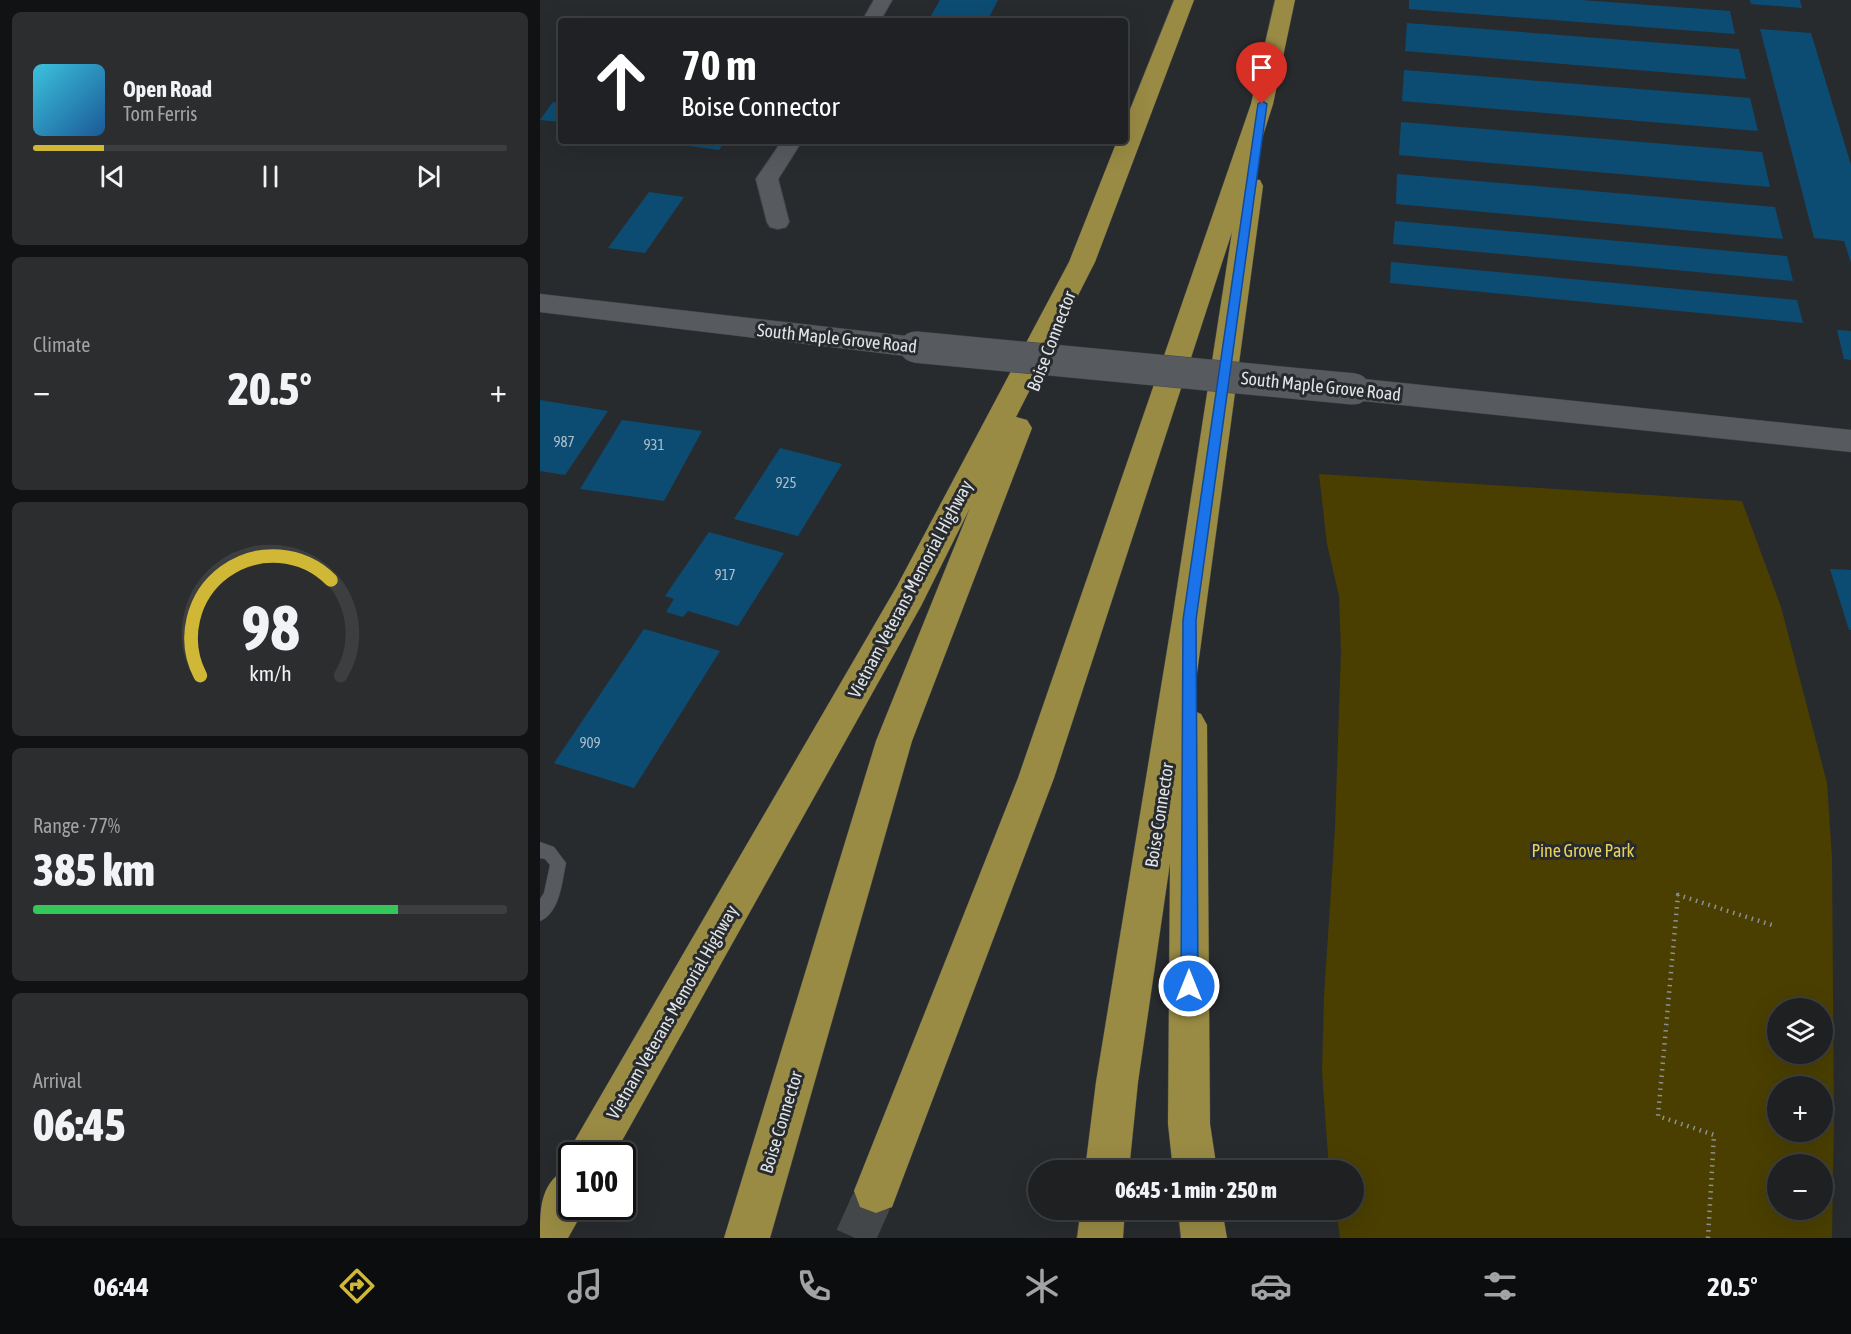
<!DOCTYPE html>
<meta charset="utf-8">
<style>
:root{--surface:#1e2022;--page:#2b2d2f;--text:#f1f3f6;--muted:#a1a3a5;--line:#3c3e40;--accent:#d0b836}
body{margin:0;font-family:"Asap Condensed",sans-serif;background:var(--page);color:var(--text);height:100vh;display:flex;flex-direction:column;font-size:22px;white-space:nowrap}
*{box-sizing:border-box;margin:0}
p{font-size:20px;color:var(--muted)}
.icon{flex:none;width:33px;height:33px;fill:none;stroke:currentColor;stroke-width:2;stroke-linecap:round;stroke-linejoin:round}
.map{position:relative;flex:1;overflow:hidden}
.sheet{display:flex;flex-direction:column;gap:12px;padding:12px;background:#101213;width:540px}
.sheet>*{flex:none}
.hud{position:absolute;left:18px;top:18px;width:570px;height:126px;border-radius:6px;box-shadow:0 6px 24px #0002,0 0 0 2px var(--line);background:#202124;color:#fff;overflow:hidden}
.controls{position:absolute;left:1227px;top:998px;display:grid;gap:12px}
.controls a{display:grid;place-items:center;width:66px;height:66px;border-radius:50%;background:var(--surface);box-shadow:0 6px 24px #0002,0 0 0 2px var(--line);font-size:30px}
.speed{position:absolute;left:18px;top:1142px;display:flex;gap:12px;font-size:30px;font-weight:700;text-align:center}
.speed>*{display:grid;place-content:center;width:78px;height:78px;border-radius:50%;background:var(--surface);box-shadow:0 6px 24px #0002,0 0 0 2px var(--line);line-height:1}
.speed .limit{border:3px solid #111;border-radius:9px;background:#fff;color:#111}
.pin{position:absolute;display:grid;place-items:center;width:51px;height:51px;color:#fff;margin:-62px -26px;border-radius:50% 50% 50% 0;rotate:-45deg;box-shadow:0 0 6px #0007}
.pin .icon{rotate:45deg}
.me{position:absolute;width:66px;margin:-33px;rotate:0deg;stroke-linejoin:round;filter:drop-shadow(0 0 4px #0008)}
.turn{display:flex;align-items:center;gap:21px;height:126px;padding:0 24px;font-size:27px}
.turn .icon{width:78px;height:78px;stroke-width:2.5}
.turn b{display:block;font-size:42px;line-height:51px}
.big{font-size:45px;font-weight:800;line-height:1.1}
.sheet .tile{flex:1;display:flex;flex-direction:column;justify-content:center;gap:9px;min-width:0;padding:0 21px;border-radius:9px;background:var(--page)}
.sheet .dial{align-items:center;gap:0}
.dial svg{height:156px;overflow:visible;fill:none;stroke:var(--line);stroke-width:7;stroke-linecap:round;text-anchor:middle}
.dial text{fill:var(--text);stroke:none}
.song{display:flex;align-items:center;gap:18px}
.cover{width:72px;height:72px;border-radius:9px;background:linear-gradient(135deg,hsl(190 70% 55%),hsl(210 70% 35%))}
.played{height:6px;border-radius:3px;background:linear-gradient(90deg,var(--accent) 15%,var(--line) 15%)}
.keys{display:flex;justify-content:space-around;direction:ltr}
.heat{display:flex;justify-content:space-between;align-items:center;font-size:33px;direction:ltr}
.charge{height:9px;border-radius:4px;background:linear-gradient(90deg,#34c759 77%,var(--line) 0)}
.trip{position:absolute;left:488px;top:1160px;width:336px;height:60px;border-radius:30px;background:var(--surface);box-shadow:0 6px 24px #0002,0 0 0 2px var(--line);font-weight:800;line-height:60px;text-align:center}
.menu{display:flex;height:96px;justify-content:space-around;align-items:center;background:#0c0d0e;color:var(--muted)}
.menu .icon{width:42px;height:42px}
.menu .active{color:var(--accent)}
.menu b{font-size:27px;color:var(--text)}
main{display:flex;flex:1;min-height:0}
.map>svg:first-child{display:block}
</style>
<main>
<section class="sheet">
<div class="tile">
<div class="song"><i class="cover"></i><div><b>Open Road</b><p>Tom Ferris</p></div></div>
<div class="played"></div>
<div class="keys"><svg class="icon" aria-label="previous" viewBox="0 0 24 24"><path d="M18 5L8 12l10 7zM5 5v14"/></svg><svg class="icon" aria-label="pause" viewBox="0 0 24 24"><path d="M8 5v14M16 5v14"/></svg><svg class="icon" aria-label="next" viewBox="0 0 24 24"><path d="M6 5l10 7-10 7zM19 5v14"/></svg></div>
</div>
<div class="tile"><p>Climate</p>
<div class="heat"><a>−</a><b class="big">20.5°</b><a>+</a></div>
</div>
<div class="tile dial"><svg viewBox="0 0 100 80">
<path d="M14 69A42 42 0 1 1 86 69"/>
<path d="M14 69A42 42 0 0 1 81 20" stroke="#d0b836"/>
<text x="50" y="56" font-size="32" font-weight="700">98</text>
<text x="50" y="72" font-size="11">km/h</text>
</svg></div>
<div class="tile"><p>Range · 77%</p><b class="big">385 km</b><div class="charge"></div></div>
<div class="tile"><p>Arrival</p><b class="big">06:45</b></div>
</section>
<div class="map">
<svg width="1311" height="1238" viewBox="0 0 1311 1238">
<rect width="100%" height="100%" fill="#282b2e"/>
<path fill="#4a3f00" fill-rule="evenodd" d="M779,474L1202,501L1241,607L1287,783L1292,858L1294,1119L1292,1238H800L796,1209H813V1170H789L782,1071L784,997L795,828L801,652L799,596L787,544ZM1238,1008H1282V1053H1238ZM1238,1086H1282V1131H1238ZM1238,1164H1282V1209H1238Z"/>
<g fill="#0d4c72">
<path d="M400,0H458L447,21H388Z"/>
<path d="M869,0H1041L1190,11L1195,34L869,9Z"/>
<path d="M1210,0H1260L1262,8L1211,4Z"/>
<path d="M867,23L1199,49L1206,79L865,51Z"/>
<path d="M1220,29L1271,33L1311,165V263L1304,241L1274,238Z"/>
<path d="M864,70L1210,98L1218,131L862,101Z"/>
<path d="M13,102L21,103V122L0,120Z"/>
<path d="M861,122L1222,152L1230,187L859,155Z"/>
<path d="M144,141H185L179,150L141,145Z"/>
<path d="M857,174L1235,207L1243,239L856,204Z"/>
<path d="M109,192L144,197L105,253L68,248Z"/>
<path d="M855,221L1247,256L1253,281L853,244Z"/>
<path d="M851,262L1257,300L1263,323L850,283Z"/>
<path d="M1297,330L1311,331V360L1304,359Z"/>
<path d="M0,400L68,411L25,475L0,471Z"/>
<path d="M82,420L162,431L124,501L40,489Z"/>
<path d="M240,448L302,464L258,536L194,519Z"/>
<path d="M169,532L244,553L198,626L148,611L143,617L126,612L134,599L125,596Z"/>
<path d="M1290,569L1311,570V630H1309Z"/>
<path d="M104,629L180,651L94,788L14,763Z"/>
</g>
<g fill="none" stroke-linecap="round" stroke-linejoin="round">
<path stroke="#44474a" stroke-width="40" stroke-dasharray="40 20" stroke-linecap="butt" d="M315,1238L336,1191"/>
<g stroke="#424648" stroke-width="1">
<path id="lane" d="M0,842L14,847L26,863C22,881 20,913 0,921V899L4,893L10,865L5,859L0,858Z"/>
</g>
<g stroke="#424648" stroke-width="2">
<g id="street">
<path d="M334,0H352L340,21H322Z"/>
<path d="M242,141H262L238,179L249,222L246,227L238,229L230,227L227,222L216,179Z"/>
</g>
</g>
<g stroke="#424648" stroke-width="1">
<g id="secondary">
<path d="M0,294L375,337L385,340L389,347L385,354L375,357L0,312Z"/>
<path d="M814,378L1311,430V452L814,400L804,397L800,389L804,381Z"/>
</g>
</g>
<g stroke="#424648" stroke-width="1">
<g id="highway">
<path d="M634,0H654L555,262L476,417L487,420L492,428L372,741L230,1238H184L336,741L430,508L381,606L74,1155H32V1163L28,1155L35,1140L357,586L529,262L577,141H585V122Z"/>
<path d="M735,0H755L733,104L709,179L720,180L723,186L652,710L661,714L667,725L670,1124L677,1170H633L628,1124L630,863L598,1082L589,1170H545L556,1082L632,620L692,232L514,778L358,1191L352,1207L336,1213L320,1207L314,1191L478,778L711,104Z"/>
<path d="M32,1166V1206H46L28,1238H0C0,1207 0,1180 32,1166Z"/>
<path d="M541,1209H585L583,1238H537Z"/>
<path d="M638,1209H682L687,1238H641Z"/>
</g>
</g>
<path stroke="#8d9092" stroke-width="4.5" stroke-dasharray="1.5 5" stroke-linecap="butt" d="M1168,1238L1174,1135L1118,1116L1138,895L1235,926"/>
<use href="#lane" fill="#575b5f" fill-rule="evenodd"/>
<use href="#street" fill="#575b5f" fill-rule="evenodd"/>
<use href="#secondary" fill="#575b5f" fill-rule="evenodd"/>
<use href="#highway" fill="#998b44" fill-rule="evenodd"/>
<g stroke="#424648" stroke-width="32" stroke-linecap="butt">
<path id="secondary-bridge" d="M375,347L814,389"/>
</g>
<use href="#secondary-bridge" stroke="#575b5f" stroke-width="31"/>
</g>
<path fill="#1a73e8" stroke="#114b97" stroke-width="1.5" d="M722,101L727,104L656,620L658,986L655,992L649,995L643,992L641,986L643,620L718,104Z"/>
<g text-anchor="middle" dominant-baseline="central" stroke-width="6" stroke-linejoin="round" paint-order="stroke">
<g font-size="15" fill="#acbec9">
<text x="24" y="441">987</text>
<text x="114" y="444">931</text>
<text x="246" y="482">925</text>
<text x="185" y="574">917</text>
<text x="50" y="742">909</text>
</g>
<g font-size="18" fill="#e1e4e6" stroke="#282b2e">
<text transform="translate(297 338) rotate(6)">South Maple Grove Road</text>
<text transform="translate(511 341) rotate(-69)">Boise Connector</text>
<text transform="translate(781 386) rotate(6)">South Maple Grove Road</text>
<text transform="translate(370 589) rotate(-62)">Vietnam Veterans Memorial Highway</text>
<text transform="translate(619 815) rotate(-81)">Boise Connector</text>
<text transform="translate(132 1012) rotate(-60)">Vietnam Veterans Memorial Highway</text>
<text transform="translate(241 1122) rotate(-73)">Boise Connector</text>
</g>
<g font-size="18" fill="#e8d15b" stroke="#282b2e">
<text x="1043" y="850">Pine Grove Park</text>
</g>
</g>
</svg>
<div class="controls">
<a><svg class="icon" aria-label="layers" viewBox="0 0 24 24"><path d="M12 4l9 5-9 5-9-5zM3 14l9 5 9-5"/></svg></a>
<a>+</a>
<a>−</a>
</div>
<div class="speed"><div class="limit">100</div></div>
<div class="pin" style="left:722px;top:104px;background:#d93025"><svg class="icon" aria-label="arrive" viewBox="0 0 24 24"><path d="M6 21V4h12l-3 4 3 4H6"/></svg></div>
<svg class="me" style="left:649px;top:986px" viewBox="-20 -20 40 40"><circle r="17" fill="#1a73e8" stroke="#fff" stroke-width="3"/><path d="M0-11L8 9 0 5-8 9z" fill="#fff"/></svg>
<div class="trip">06:45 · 1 min · 250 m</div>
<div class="hud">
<div class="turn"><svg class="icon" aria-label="ahead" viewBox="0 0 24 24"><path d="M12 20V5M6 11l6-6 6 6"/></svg><div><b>70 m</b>Boise Connector</div></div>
</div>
</div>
</main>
<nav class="menu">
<b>06:44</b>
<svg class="icon active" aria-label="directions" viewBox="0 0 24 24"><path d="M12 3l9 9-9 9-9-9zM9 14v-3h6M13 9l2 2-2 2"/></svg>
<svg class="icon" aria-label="music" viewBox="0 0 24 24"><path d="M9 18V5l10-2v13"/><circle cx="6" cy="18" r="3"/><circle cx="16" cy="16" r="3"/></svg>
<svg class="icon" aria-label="phone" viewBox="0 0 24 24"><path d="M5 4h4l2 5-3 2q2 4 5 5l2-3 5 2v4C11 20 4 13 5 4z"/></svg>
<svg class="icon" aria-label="climate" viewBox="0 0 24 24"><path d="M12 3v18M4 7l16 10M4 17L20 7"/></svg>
<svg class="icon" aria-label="car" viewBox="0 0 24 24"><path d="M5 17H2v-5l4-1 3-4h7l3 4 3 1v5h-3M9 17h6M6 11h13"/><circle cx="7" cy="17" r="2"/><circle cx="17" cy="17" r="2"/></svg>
<svg class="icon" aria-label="filters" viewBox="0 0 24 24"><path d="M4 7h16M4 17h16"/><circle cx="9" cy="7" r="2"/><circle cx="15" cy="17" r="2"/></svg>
<b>20.5°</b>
</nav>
